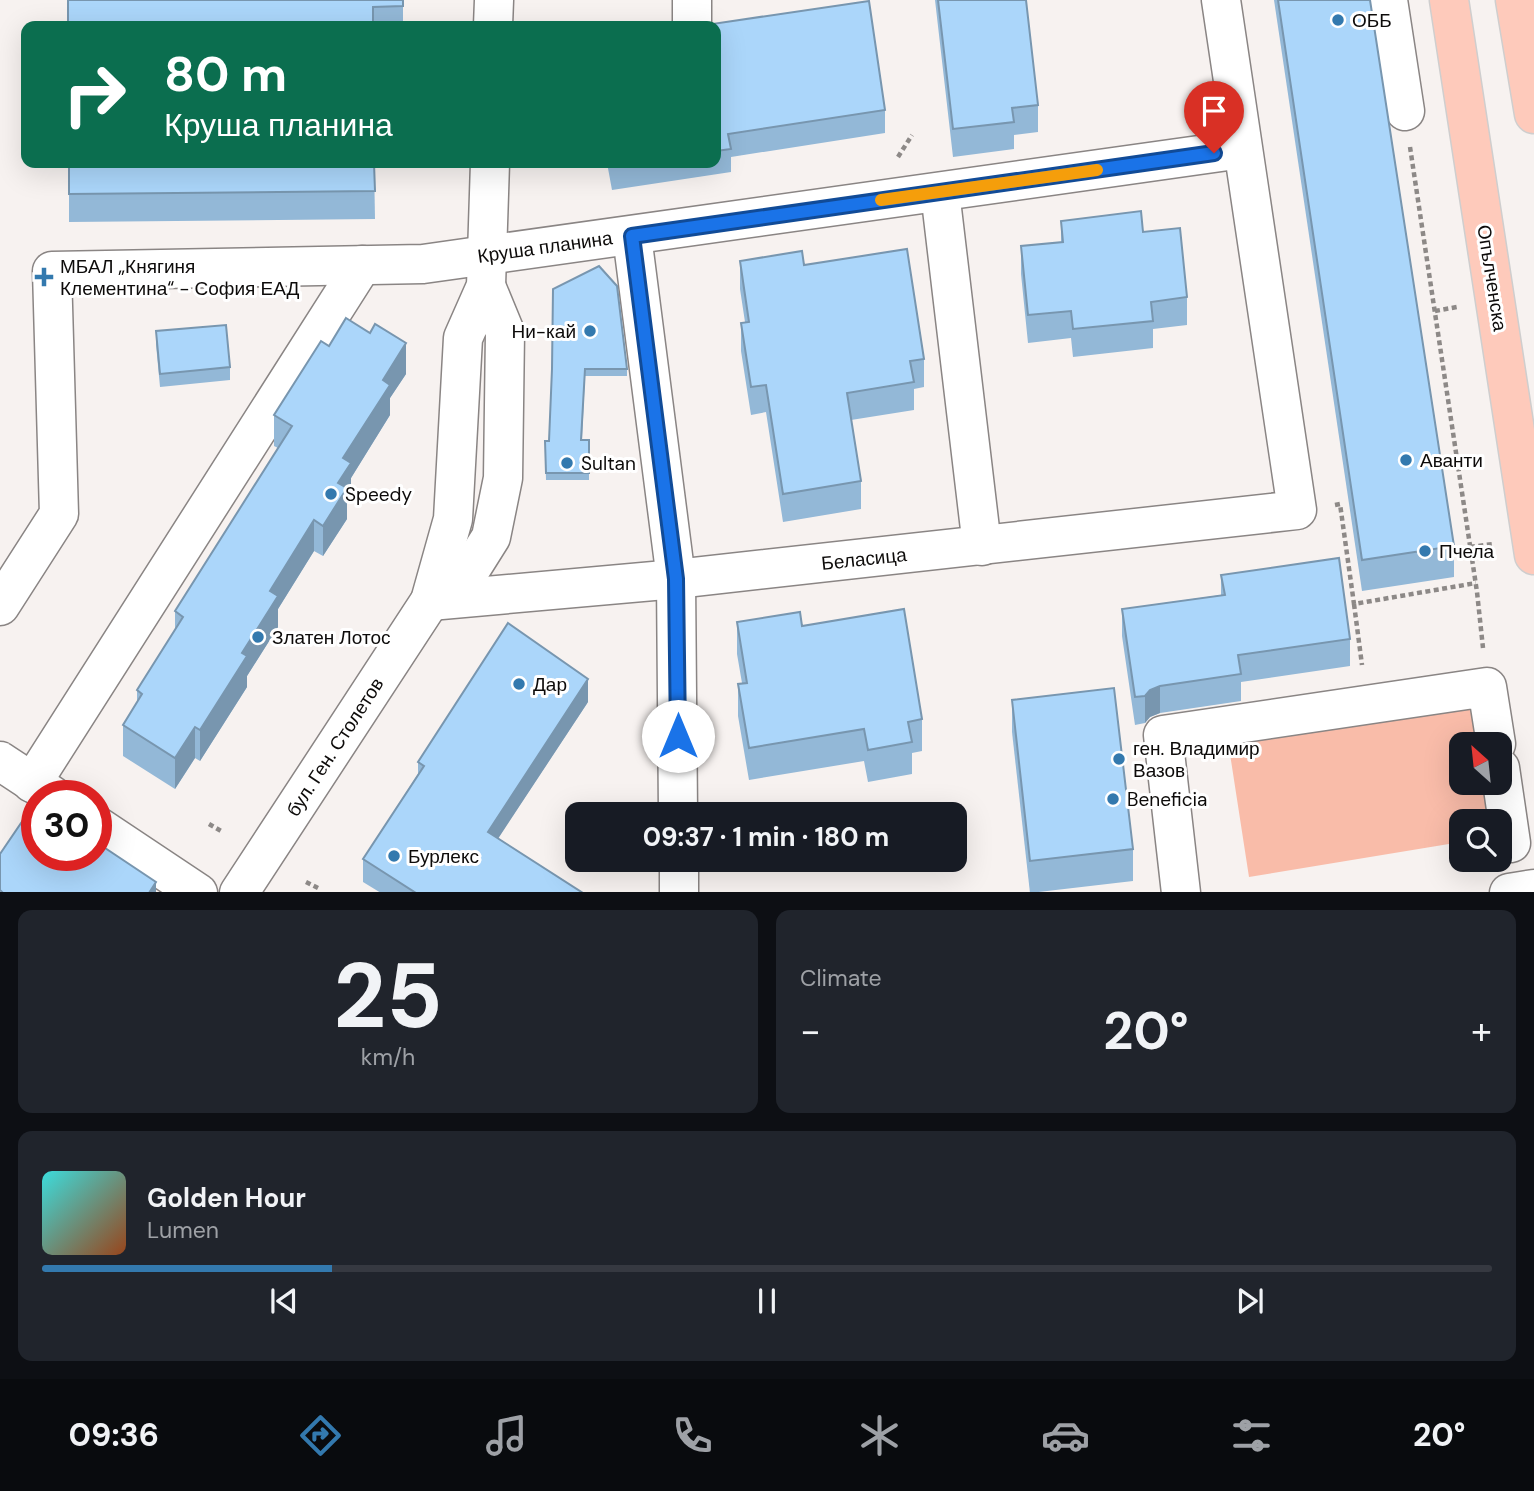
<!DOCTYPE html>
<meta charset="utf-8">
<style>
:root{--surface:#171b24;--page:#20242c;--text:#f1f3f6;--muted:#9ea1a6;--line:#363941;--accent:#3379ae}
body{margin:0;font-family:"DM Sans",sans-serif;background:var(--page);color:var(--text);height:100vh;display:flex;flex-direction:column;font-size:26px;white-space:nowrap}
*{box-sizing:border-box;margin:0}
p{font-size:23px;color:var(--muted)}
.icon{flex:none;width:38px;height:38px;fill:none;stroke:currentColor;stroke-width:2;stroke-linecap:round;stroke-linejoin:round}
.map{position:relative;height:892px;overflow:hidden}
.panel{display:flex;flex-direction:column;gap:18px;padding:18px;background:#0d0f14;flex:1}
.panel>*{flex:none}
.top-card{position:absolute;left:21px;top:21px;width:700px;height:147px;border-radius:14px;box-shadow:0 7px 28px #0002;background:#0b6e4f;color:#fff;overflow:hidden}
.needle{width:46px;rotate:333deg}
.controls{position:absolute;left:1449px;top:732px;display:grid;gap:14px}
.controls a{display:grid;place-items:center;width:63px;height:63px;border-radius:14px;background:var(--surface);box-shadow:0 7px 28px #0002;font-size:35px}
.speed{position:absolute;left:21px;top:780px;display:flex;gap:14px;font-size:35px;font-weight:700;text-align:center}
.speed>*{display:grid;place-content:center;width:91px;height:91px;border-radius:50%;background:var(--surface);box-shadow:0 7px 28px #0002;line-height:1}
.speed .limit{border:10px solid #d22;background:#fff;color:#111}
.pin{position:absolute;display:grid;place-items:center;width:60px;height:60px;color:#fff;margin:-72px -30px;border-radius:50% 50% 50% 0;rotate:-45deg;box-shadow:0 0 7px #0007}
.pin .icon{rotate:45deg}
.me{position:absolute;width:77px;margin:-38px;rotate:0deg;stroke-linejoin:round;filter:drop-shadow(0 0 5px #0008)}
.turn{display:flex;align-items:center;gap:24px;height:147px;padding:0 28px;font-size:32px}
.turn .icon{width:91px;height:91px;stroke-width:2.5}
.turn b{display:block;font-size:49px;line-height:60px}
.big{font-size:52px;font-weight:700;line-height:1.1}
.panel .widget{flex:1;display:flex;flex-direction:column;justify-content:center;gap:10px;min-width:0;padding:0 24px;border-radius:14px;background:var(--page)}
.panel .dial{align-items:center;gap:0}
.dial b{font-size:91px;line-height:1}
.song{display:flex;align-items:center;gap:21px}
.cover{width:84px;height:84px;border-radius:10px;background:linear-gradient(135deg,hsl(180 70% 55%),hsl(20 70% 35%))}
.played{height:7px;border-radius:4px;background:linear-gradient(90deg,var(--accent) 20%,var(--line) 20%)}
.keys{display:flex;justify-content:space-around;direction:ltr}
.heat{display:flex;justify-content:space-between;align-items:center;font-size:38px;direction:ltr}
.panel .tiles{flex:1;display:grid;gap:18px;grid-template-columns:1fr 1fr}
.widget:last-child{grid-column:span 2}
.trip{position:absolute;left:565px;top:802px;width:402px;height:70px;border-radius:14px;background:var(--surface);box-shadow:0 7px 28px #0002;font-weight:700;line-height:70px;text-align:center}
.dock{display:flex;height:112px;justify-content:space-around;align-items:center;background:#090b0e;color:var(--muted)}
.dock .icon{width:49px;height:49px}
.dock .active{color:var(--accent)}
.dock b{font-size:32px;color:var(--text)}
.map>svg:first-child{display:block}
</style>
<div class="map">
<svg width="1534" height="893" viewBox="0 0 1534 893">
<rect width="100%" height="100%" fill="#f7f2f0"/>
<path fill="#f9bca9" d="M1472,702L1479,744H1461V782H1485L1491,821H1461V842L1249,877L1228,741Z"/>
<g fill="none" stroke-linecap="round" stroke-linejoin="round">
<g stroke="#8a8584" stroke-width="41">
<g id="minor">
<path d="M1388,0L1405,111"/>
<path d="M493,26L494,0"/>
<path d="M692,26V0"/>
<path d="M940,192L982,546"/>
<path d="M632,236L676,579L678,814"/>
<path d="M430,601L676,579L1297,510L1221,0"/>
<path d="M430,601L469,572L491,537L503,478L505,332L486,286"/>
<path d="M0,606L59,514L52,271L423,264L1242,149"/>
<path d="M0,761L53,796"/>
<path d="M1500,768L1511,843"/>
<path d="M32,783L362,265"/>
<path d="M96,825L198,893"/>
<path d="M679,859V893"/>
<path d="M239,893L430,601L453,519L463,338L486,286L490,163"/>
<path d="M1181,893L1163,735L1487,687L1496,744"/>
<path d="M1509,893L1534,889"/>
</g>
</g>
<g stroke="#cfcece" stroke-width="41">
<g id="major">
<path d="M1449,0L1534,555"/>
<path d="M1515,0L1534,114"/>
</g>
</g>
<g stroke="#8d8987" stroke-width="4.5" stroke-dasharray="5 3.5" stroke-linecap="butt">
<path d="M1410,147L1477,592L1483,648"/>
<path d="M898,157L912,135"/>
<path d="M1435,311L1457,307"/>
<path d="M1457,461L1479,458"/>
<path d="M1335,505L1340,504L1354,604L1476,583"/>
<path d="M1470,547L1493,544"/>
<path d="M1354,604L1362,665"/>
<path d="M209,824L221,831"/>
<path d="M306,882L318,888"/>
</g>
<use href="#minor" stroke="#fff" stroke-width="38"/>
<use href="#major" stroke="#fecabb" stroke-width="38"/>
</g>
<g fill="#93b8d7">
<path d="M403,0V26H68Z"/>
<path d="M935,0H1026L1038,105V132L1014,135V149L953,157Z"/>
<path d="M1274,0H1370L1454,546V577L1362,591Z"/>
<path d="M716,26L885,110V133L731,157V172L612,190L607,163H716Z"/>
<path d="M69,163H374L375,219L69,222Z"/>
<path d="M1061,221L1143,232L1187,297V325L1153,329V348L1073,357L1071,338L1028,343L1021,274V246L1061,242Z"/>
<path d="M740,261L804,265L924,359V387L914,389V410L851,420L861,481V509L783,522L766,412L751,415L741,351V323L745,322L740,289Z"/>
<path d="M156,331L230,367V380L160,387L156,344Z"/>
<path d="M329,346L406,374L390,398V415L351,478V494L347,500V519L323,556L314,551L278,609V627L247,676V687L200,761L195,758L175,789L123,756V725L137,703V690L175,630V611L278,448L274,446V415Z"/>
<path d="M552,369H627V376H585L582,440H589V480H546L545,441H549Z"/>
<path d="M1221,575L1350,639V666L1241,682V701L1160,713L1150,717L1145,723L1135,725L1122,636V609L1221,595Z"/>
<path d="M737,622L802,626L922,719V751L912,753V774L868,782L864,761L749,780L738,716V684L742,683L737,654Z"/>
<path d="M1012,700L1133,849V881L1030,893L1012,732Z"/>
<path d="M588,702L498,838L583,893H381L363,882V859L418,774V762Z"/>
</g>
<g fill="#7896af">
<path d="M406,343V374L390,398V415L351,478V494L347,500V519L323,556V526L338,483L343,458L383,380Z"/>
<path d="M314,520V551L278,609V627L247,676V687L200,761V730L242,653L270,591Z"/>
<path d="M588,679V702L488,854V832Z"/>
<path d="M1160,686V713L1150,717L1145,723V696L1150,690Z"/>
<path d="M195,727V758L175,789V758Z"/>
<path d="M156,882V893H149Z"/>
</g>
<g fill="#abd6fa" stroke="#7896af" stroke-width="2">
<path d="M68,0H403V6L373,7V26H68Z"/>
<path d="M938,0H1026L1038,105L1012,108L1014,122L953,129Z"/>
<path d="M1278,0H1370L1454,546L1362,560Z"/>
<path d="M869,1L885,110L728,134L731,149L716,151V26H712V24Z"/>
<path d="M69,163H374L375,191L69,194Z"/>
<path d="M611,163H640L612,167Z"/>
<path d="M1141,211L1143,232L1180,228L1187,297L1151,302L1153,321L1073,329L1071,311L1028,315L1021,246L1063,242L1061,221Z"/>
<path d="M907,249L924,359L910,361L914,382L847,393L861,481L783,494L766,385L751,387L741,323L749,322L740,261L802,251L804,265Z"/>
<path d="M599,266L617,286L627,369H585L581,440H589V473H546L545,441H549L552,369L553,289Z"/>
<path d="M346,318L370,333L375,324L406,343L383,380L390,385L343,458L351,463L338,483L347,488L323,526L314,520L270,591L278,596L242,653L247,656L200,730L195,727L175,758L123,725L142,694L137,690L183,617L175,611L292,426L274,415L321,341L329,346Z"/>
<path d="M226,325L230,367L160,374L156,331Z"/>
<path d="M1339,558L1350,639L1238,655L1241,674L1160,686L1150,690L1145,696L1135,697L1122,609L1225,595L1221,575Z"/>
<path d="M904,609L922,719L908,722L912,742L868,750L864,729L749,748L738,684L747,683L737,622L800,612L802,626Z"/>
<path d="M508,623L588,679L488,832L583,893H416L363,859L424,766L418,762Z"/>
<path d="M1114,688L1133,849L1030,861L1012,700Z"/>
<path d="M34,804L37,806V856H96V847L99,844L156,882L149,893H3L0,890V854Z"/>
</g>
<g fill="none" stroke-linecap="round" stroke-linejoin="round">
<g stroke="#114b97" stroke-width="18">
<path id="route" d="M678,736L676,579L632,236L1214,153"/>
</g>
<use href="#route" stroke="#1a73e8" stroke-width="12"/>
<path stroke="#f59e0b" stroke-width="12" d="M881,200L1097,170"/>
</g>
<g fill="#3379ae" stroke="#fff" stroke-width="2.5">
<circle cx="1338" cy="20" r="7"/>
<path d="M40.5 266.5h7v7h7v7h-7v7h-7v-7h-7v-7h7z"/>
<circle cx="590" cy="331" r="7"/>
<circle cx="1406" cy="460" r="7"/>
<circle cx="567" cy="463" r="7"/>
<circle cx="331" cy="494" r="7"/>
<circle cx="1425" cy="551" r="7"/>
<circle cx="258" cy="637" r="7"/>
<circle cx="519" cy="684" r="7"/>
<circle cx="1119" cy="759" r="7"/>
<circle cx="1113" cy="799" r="7"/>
<circle cx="394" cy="856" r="7"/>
</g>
<g text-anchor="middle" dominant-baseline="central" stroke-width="6" stroke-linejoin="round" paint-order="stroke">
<g font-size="19" fill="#0d0b0a" stroke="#fff" text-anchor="start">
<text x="1352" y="20">ОББ</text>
<text x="60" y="266">МБАЛ „Княгиня<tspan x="60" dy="22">Клементина“ - София ЕАД</tspan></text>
<text x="576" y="331" text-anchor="end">Ни-кай</text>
<text x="1420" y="460">Аванти</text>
<text x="581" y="463">Sultan</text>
<text x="345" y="494">Speedy</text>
<text x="1439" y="551">Пчела</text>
<text x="272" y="637">Златен Лотос</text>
<text x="533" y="684">Дар</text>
<text x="1133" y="748">ген. Владимир<tspan x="1133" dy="22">Вазов</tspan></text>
<text x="1127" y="799">Beneficia</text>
<text x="408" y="856">Бурлекс</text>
</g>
<g font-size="19" fill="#0d0b0a" stroke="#fff">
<text transform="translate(545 247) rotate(-8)">Круша планина</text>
<text transform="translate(1492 278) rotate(81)">Опълченска</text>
<text transform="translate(864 559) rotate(-6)">Беласица</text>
<text transform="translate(335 747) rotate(-57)">бул. Ген. Столетов</text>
</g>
</g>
</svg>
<div class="controls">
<a><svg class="needle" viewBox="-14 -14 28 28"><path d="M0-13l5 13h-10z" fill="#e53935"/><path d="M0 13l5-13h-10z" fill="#9ea1a6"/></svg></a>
<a><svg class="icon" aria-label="search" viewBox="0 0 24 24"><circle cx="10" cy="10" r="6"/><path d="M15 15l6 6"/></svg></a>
</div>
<div class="speed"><div class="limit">30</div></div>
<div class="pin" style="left:1214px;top:153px;background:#d93025"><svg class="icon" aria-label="arrive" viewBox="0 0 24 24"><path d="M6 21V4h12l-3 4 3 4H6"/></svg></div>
<svg class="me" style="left:678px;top:736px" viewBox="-20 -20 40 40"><circle r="19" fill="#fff"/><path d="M0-13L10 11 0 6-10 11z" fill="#1a73e8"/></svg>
<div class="trip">09:37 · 1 min · 180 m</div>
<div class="top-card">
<div class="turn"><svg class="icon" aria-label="right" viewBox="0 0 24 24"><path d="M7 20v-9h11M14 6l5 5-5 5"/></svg><div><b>80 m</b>Круша планина</div></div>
</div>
</div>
<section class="panel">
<div class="tiles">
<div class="widget dial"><b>25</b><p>km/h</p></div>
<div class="widget"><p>Climate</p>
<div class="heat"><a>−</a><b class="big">20°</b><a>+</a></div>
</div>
<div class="widget">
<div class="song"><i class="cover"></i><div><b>Golden Hour</b><p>Lumen</p></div></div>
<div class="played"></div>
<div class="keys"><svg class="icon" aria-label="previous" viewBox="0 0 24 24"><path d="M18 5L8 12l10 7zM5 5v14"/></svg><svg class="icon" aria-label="pause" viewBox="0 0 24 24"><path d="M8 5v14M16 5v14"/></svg><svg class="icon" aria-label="next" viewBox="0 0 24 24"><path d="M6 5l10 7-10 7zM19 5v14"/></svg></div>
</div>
</div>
</section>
<nav class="dock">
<b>09:36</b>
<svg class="icon active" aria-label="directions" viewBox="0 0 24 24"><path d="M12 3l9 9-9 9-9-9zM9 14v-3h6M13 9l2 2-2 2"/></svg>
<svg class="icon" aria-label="music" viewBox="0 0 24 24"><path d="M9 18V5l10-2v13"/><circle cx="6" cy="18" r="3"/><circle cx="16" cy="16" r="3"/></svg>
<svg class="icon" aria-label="phone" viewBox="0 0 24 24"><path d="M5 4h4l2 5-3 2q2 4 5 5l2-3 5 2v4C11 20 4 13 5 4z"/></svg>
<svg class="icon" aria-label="climate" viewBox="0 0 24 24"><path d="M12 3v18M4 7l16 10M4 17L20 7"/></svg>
<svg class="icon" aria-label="car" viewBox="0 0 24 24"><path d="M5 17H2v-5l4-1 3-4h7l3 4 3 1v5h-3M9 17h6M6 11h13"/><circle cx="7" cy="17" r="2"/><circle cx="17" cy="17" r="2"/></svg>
<svg class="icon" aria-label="filters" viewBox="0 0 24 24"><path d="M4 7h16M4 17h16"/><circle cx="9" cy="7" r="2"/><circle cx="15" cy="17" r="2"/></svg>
<b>20°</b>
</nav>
